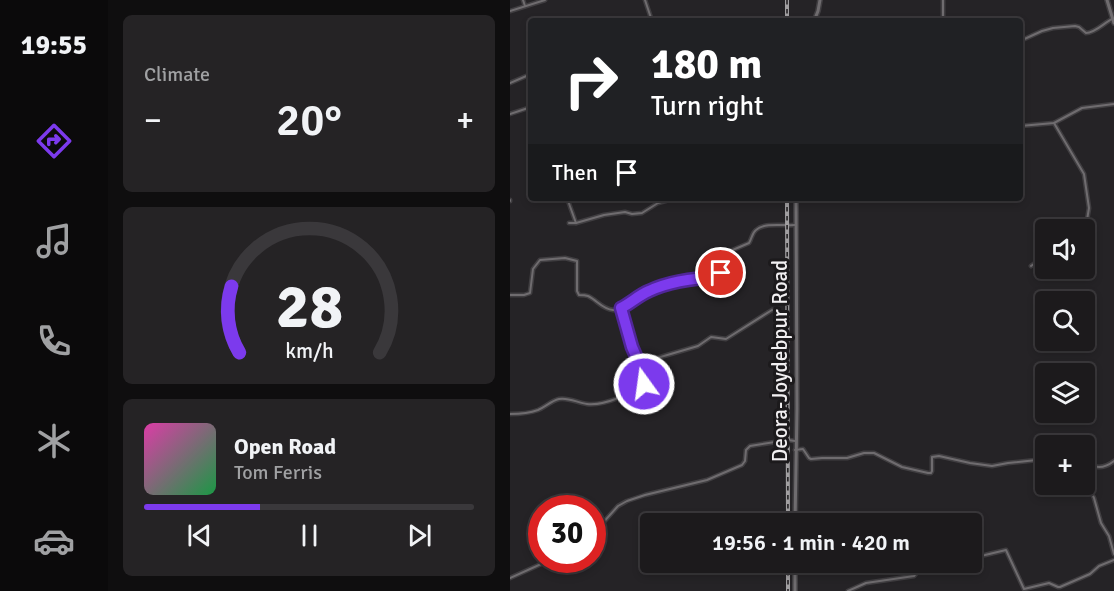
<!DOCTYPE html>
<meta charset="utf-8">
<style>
:root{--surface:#1c1a1c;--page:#252325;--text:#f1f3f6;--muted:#a0a1a3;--line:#3a383b;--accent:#7c3aed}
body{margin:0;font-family:Signika,sans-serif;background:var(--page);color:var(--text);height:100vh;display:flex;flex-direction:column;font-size:22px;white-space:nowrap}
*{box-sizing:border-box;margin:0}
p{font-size:20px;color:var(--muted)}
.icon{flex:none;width:33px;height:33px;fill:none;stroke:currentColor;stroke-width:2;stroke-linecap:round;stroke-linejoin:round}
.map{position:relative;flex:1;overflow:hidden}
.panel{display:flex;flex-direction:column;gap:15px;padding:15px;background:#0f0e0f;width:402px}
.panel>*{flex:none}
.top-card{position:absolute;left:18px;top:18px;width:495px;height:183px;border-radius:6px;box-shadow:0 3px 9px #0003,0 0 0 2px var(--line);background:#202124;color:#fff;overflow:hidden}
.controls{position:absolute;left:525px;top:219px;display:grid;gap:12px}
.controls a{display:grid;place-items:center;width:60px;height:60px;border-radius:6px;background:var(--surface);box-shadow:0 3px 9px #0003,0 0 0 2px var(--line);font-size:30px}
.speed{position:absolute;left:18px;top:495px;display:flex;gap:12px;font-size:30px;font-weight:700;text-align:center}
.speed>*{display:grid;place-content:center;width:78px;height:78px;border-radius:50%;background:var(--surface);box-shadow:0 3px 9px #0003,0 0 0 2px var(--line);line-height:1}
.speed .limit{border:9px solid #d22;background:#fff;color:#111}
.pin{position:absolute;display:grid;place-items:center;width:51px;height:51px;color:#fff;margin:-26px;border:3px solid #fff;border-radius:50%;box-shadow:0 2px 6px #0007}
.me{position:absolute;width:66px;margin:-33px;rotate:346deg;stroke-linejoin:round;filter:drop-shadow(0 0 4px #0008)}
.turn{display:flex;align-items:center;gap:21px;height:126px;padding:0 24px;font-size:27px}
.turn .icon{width:78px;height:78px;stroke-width:2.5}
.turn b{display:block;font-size:42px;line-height:51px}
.then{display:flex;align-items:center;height:57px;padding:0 24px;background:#0003;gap:12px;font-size:22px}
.big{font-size:45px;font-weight:600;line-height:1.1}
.panel .card{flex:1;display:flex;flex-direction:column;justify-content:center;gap:9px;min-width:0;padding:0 21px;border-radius:9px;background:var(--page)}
.panel .dial{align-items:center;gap:0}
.dial svg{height:156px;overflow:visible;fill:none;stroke:var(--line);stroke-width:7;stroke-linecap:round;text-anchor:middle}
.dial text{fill:var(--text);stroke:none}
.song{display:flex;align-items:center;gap:18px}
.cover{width:72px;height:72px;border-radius:9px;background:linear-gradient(135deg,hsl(320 70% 55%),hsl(140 70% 35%))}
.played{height:6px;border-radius:3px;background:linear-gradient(90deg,var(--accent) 35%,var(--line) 35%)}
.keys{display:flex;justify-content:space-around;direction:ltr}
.heat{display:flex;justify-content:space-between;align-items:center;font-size:33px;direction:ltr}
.trip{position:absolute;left:130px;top:513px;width:342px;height:60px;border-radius:6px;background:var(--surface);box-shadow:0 3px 9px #0003,0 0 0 2px var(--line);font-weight:600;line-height:60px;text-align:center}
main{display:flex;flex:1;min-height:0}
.tabs{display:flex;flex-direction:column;width:108px;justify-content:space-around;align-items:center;background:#0b0a0b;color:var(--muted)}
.tabs .icon{width:42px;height:42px}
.tabs .active{color:var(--accent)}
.tabs b{font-size:27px;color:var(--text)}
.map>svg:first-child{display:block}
</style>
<main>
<nav class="tabs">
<b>19:55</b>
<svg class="icon active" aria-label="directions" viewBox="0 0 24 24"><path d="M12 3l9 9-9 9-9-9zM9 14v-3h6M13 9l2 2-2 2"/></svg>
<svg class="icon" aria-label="music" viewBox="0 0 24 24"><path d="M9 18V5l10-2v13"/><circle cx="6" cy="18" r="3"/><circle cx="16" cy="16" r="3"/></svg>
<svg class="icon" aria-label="phone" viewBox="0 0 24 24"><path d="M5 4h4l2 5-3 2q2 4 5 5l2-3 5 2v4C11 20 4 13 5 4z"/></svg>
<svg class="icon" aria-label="climate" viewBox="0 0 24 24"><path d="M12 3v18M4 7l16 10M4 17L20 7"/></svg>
<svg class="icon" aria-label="car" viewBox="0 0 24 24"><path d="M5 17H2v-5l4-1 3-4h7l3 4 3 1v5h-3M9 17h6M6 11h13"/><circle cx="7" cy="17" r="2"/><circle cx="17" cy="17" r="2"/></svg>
</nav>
<section class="panel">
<div class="card"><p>Climate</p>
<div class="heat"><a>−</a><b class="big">20°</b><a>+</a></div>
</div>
<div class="card dial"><svg viewBox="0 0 100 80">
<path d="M14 69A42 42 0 1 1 86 69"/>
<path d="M14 69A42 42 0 0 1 10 35" stroke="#7c3aed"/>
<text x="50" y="56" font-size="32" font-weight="700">28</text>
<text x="50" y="72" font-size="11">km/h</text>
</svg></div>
<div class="card">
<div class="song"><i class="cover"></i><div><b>Open Road</b><p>Tom Ferris</p></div></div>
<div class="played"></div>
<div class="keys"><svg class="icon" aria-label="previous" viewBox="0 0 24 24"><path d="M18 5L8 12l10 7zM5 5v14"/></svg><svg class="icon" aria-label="pause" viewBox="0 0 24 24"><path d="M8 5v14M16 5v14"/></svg><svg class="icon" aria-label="next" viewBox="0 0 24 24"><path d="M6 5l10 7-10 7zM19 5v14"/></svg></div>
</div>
</section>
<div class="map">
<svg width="604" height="591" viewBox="0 0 604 591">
<rect width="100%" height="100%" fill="#252326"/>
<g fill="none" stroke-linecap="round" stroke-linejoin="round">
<g stroke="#403e41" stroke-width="5">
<g id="minor">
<path d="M13,0L15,6"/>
<path d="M135,0L142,21"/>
<path d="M0,11L35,0"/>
<path d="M433,21V0"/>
<path d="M510,41L532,31L543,28L565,26L569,27L576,33C585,33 594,23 602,19"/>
<path d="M0,83L21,74"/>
<path d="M0,114L21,107"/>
<path d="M544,123L574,174L579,208L576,226L573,230"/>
<path d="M510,126L544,123L572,108L604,104"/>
<path d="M57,198L66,223"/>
<path d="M0,200V201"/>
<path d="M59,223H66L94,215L115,212L122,214L132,213L148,203L166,198"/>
<path d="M521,266L536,255"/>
<path d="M0,295H14L20,293L23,269L30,260L55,258L67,261V291L69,295C72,295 75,295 78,296C87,300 92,309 103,310C113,311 122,300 131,295C154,282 183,278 209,277C214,271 208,262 211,255L239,243C242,238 242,233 246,230C255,222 274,226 285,225"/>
<path d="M130,363L188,346L201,337L216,339L262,310"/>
<path d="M0,414C9,414 20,413 28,410C35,407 41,401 49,399C58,397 68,403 77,404C94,406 125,393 137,381L122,347L111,308"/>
<path d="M285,450L293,449L299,458L301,459L312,458H337L354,453H364L392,467L418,473H421L422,471V457L429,456L460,463L482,466L498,463L536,459"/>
<path d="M574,461C584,469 594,469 604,461"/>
<path d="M577,464L579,488L584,498L591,523L599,536L604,554"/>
<path d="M82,535L108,506L117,501L135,495L197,480L232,465L235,461L236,450L240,446L278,440L285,441"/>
<path d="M462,557L475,555L496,550L514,589L539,583L548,587H550L580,574L589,566L604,560"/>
<path d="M0,578L40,560"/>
<path d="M338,591L356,583L404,576C406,574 408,570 410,568C419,561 436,566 445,562"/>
</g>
</g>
<g stroke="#403e41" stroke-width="6">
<g id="tertiary">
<path d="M597,0L604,23"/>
<path d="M304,21L308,11L310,0"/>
<path d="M285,524L287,408L286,198"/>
<path d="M285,562V591"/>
</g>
</g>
<use href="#minor" stroke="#6f6c6f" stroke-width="2"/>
<use href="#tertiary" stroke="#6f6c6f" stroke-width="3"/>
<g stroke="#a19fa1" stroke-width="4">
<g id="rail">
<path d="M277,0V21"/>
<path d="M277,198L278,524"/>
<path d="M278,562V591"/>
</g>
</g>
<use href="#rail" stroke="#1c1a1c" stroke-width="1.5" stroke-dasharray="4.5" stroke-linecap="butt"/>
</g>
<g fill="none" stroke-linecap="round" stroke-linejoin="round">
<g stroke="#51269a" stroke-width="15">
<path id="route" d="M134,384L137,381L122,347L111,308C121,303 129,295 139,291C160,281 186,278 209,277L211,273"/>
</g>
<use href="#route" stroke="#7c3aed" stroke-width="10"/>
</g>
<g text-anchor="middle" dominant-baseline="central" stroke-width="6" stroke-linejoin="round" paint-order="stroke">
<g font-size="21" fill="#f2f0f2" stroke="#1c1a1c">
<text transform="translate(270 361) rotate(-90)">Deora-Joydebpur Road</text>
</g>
</g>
</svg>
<div class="controls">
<a><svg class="icon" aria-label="sound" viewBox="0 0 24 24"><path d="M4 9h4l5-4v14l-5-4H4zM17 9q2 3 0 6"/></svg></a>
<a><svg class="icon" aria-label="search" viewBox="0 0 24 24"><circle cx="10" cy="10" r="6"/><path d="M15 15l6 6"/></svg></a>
<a><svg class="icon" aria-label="layers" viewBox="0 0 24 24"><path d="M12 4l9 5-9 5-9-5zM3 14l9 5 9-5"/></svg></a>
<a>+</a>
</div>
<div class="speed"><div class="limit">30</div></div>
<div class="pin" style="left:211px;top:273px;background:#d93025"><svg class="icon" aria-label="arrive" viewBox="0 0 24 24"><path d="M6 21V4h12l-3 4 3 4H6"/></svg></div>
<svg class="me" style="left:134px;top:384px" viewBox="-20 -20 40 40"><circle r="17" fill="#7c3aed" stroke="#fff" stroke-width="3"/><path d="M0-11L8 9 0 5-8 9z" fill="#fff"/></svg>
<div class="trip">19:56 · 1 min · 420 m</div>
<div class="top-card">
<div class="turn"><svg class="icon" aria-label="right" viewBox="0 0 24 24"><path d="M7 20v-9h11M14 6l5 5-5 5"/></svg><div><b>180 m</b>Turn right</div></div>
<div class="then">Then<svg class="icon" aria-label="arrive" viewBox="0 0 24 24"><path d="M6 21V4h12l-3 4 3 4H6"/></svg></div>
</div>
</div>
</main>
